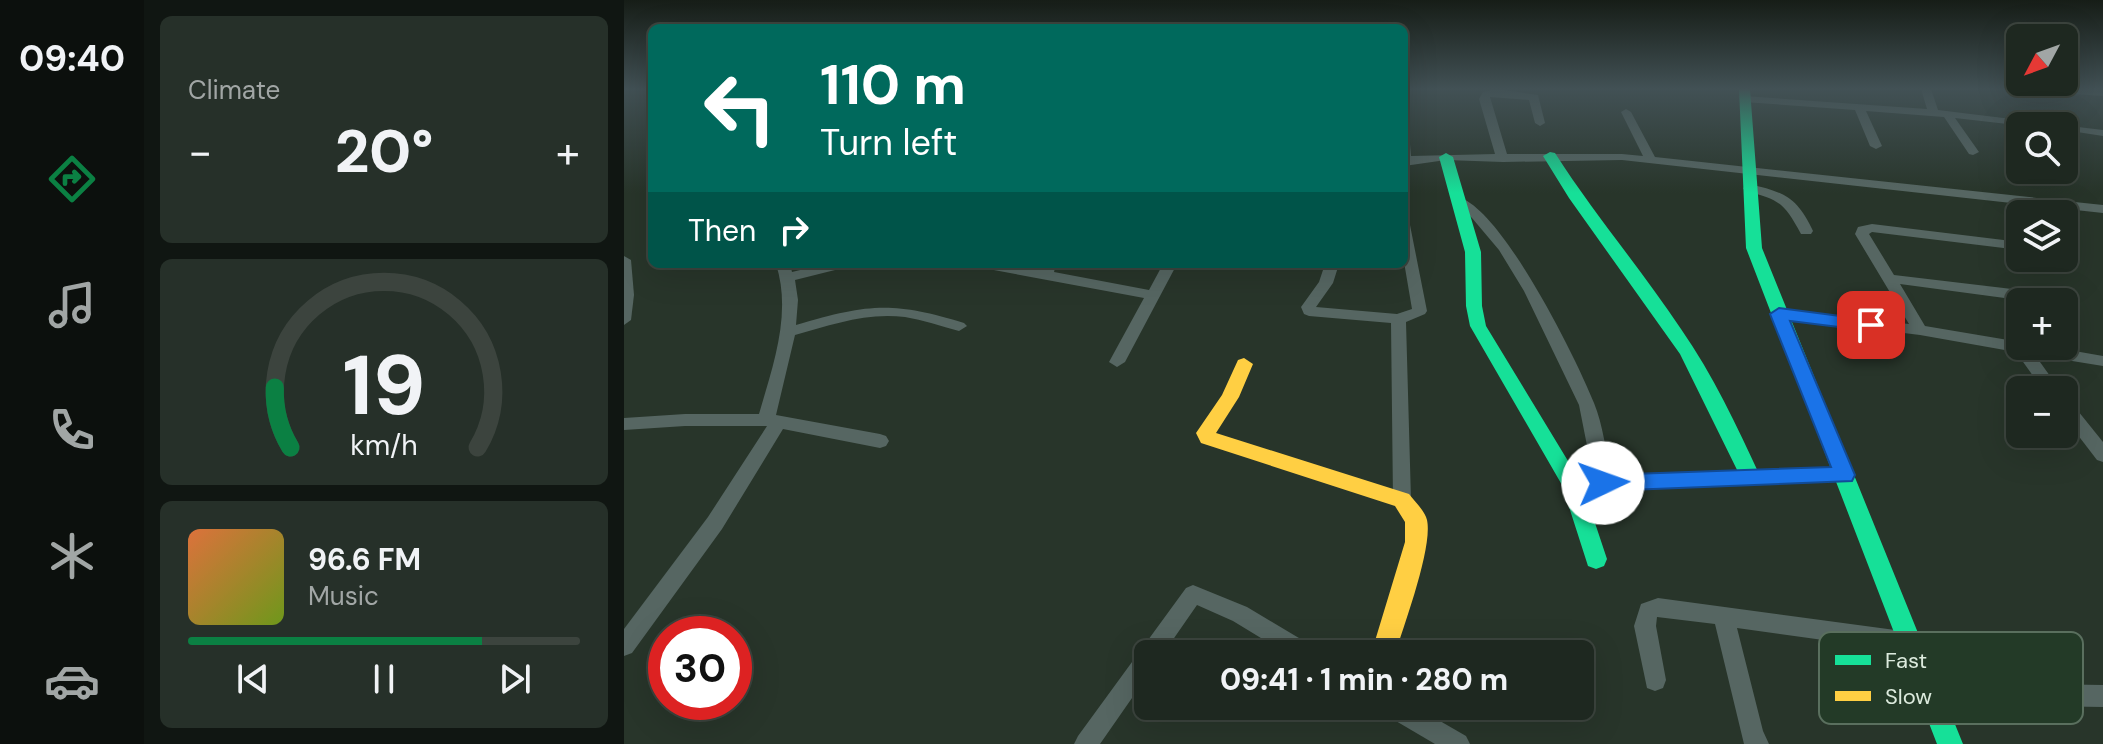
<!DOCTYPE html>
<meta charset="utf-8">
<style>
:root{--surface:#1e2820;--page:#263029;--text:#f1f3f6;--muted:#a1a6a5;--line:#3c443e;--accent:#0b8043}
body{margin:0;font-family:"DM Sans",sans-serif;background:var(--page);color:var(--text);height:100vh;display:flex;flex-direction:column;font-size:30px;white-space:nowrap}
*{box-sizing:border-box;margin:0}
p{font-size:26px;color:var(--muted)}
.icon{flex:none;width:44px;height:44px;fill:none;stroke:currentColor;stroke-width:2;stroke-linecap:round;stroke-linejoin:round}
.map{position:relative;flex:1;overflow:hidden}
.side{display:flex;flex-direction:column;gap:16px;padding:16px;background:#101612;width:480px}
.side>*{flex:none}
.hud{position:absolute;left:24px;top:24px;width:760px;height:244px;border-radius:12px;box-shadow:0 8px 32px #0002,0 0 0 2px var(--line);background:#00695c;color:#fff;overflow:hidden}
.needle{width:52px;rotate:229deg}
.fabs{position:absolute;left:1382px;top:24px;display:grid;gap:16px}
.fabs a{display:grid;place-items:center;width:72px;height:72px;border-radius:12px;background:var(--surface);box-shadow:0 8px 32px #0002,0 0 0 2px var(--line);font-size:40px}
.speed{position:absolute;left:24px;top:616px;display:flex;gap:16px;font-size:40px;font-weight:700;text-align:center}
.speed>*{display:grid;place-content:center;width:104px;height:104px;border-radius:50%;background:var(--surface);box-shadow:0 8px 32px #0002,0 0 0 2px var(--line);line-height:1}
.speed .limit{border:12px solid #d22;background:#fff;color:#111}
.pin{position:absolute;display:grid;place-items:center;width:68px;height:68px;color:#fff;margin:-34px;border-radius:16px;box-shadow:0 4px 12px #0006}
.me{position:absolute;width:88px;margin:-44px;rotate:87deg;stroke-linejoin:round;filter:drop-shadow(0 0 6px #0008)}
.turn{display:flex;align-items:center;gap:28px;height:168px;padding:0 40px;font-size:36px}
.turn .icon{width:104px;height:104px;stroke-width:2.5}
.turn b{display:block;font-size:56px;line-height:68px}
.then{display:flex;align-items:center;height:76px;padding:0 40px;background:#0003;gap:16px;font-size:30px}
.big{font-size:60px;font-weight:800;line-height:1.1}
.side .card{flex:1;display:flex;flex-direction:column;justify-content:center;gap:12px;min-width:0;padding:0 28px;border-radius:12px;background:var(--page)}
.side .dial{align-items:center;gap:0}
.dial svg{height:208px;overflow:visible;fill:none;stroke:var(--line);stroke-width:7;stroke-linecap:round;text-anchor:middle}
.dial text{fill:var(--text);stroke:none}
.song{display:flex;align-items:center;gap:24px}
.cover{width:96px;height:96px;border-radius:12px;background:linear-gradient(135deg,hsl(20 70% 55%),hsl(80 70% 35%))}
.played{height:8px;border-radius:4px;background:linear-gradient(90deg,var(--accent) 75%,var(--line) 75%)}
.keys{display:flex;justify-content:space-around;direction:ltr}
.heat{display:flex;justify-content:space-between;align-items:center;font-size:44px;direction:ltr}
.trip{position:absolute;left:510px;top:640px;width:460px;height:80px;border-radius:12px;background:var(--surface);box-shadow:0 8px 32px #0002,0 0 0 2px var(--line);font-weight:800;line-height:80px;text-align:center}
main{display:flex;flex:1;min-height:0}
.tab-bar{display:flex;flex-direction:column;width:144px;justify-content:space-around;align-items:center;background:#0c100d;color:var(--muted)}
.tab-bar .icon{width:56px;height:56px}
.tab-bar .on{color:var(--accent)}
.tab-bar b{font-size:36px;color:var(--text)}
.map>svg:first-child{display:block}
</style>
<main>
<nav class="tab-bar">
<b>09:40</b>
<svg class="icon on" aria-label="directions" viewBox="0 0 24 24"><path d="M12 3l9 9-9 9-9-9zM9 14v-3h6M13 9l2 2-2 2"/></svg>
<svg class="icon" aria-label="music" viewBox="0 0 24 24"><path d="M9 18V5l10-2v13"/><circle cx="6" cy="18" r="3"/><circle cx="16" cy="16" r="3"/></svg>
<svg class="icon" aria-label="phone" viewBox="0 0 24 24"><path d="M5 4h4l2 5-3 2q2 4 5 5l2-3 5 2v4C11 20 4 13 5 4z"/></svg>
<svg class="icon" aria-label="climate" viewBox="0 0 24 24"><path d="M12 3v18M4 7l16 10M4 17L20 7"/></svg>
<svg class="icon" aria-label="car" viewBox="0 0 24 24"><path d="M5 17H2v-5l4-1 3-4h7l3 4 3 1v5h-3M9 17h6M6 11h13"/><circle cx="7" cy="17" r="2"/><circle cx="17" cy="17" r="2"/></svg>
</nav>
<section class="side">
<div class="card"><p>Climate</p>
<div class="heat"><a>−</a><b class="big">20°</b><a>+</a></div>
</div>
<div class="card dial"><svg viewBox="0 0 100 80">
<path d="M14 69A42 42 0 1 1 86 69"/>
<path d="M14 69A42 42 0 0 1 8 46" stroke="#0b8043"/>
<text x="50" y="56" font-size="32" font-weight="700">19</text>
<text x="50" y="72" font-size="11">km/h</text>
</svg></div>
<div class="card">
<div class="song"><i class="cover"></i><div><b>96.6 FM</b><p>Music</p></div></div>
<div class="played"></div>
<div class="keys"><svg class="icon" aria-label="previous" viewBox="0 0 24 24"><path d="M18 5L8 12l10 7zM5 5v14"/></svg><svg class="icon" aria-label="pause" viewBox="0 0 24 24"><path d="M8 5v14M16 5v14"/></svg><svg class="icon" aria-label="next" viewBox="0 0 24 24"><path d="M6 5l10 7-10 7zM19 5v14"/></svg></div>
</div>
</section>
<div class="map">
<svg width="1479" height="744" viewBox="0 0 1479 744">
<rect width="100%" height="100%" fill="#28352a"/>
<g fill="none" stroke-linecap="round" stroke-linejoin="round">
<g fill="#566662" fill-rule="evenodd">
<path d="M873,89L914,95L921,123L916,126L911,123L905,100L866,97L883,154H998L1019,156L997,112L1002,109L1007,112L1031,157L1479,205V213L998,160L879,162L822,160L780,166V141L786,144L787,156L871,154L855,99L859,92Z"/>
<path d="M1297,89H1307L1314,110L1479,130V136L1440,130V126H1401L1331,118L1355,152L1349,155L1345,154L1320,117L1242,111L1258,146L1252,149L1246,146L1231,110L1120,102L1115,99L1120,96L1303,109Z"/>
<path d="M1417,89L1479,90V96L1422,92Z"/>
<path d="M1125,184C1160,192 1173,197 1189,231L1187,234H1177C1160,203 1155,199 1121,191L1119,188Z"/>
<path d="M837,198C881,215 952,358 970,403C979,425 982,452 987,475L1221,468L1227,470L1230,475L1227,480L948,491L942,489L939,484L942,479L969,476L955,405L900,291L875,250L848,218L831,202Z"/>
<path d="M780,221L786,225L803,311L801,314L782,322L787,500L785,505L778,508L771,505L769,500L767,323L685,316L680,314L677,307L695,282L701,264H715L709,283L692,307L773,314L788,309L780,262Z"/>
<path d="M1248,224L1396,242V250L1248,232L1245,234L1270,275L1388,289L1395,294L1388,299L1276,284L1301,326L1396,342V346H1422L1479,356V366L1411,355L1436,390H1419L1392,352L1296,335L1150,317L1148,314L1155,309L1285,324L1231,234L1234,227Z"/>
<path d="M0,256L7,260L10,295L7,320L0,325Z"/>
<path d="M152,264H166L168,272L201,264H225L223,267L171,280L174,300L172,325C244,304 268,301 340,323L343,326L335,331C317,326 299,320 281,317C242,312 207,325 171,335L152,415L256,434L262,436L265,441L262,446L256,448L159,429L98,529L8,653L0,656V629L84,517L143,426H61L0,430V418L61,414H135C149,365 168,314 152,264Z"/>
<path d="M352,264H383L417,270L420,264H432L430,272L525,290L539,264H553L501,362L493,367L485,362L520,298L359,268Z"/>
<path d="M1440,399L1446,401L1479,442V462L1473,460L1440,417Z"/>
<path d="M569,585L623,607L690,647L693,654H663L609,621L573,605L539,654H524V675L476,744H450L454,736L562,588Z"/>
<path d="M1034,598L1286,632L1294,635L1297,642L1294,649L1286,652L1113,628L1139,731L1145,744H1120L1091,624L1033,617L1032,626L1042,680L1039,688L1031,691L1023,688L1010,626L1017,604Z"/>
<path d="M1302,672L1416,684L1479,685V707L1416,706L1302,694L1294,691L1291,683L1294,675Z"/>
<path d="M757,706H790L842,736L846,744H811L760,714Z"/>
</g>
<g fill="#16e098" fill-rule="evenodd">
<path d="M1115,89H1126L1138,248L1339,744H1313L1122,248Z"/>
<path d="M926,152L931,153C970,214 1017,269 1057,329C1089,375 1113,426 1136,476L1133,482L1126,484L1119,482L1056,354L945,198L919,156Z"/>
<path d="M822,153L829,157L857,252L858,306L862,326L958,484L983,559L980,566L972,569L964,566L938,485L846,326L842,306L841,252L815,157Z"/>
</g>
<path fill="#ffcf43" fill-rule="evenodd" d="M620,358L629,364L615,397L592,433L785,494C791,502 801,511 803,520C809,547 780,625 771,654H747L781,542V522L771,506L577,443L572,433L598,395L614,360Z"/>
</g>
<linearGradient id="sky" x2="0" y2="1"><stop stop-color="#161d17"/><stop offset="0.46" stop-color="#425155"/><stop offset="1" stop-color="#425155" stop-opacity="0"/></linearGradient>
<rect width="1479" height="193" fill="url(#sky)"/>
<path fill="#1a73e8" stroke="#114b97" stroke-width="2" d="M1155,308L1247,320L1256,325L1247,331L1166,321L1231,475L1228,481L979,491L971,489L968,483L971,477L979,475L1207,467L1146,314Z"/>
<rect x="1195" y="632" width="264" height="92" rx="12" fill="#233a27" stroke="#5a6f5e" stroke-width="2"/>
<rect x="1211" y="655" width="36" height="10" fill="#16e098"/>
<rect x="1211" y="691" width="36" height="10" fill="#ffcf43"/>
<g font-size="22" fill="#dceadd">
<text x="1261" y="668">Fast</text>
<text x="1261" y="704">Slow</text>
</g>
</svg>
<div class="fabs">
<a><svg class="needle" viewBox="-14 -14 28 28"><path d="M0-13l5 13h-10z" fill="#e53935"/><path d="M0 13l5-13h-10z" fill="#a1a6a5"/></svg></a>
<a><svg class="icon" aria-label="search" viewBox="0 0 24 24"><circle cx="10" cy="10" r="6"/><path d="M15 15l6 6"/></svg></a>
<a><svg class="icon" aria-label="layers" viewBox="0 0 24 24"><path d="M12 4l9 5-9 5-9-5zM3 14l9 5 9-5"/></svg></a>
<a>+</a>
<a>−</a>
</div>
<div class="speed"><div class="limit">30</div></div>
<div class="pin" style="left:1247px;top:325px;background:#d93025"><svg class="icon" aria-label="arrive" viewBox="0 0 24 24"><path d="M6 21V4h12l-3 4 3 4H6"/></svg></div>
<svg class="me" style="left:979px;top:483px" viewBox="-20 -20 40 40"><circle r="19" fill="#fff"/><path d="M0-13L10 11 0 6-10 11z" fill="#1a73e8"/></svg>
<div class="trip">09:41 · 1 min · 280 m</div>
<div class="hud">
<div class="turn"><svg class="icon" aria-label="left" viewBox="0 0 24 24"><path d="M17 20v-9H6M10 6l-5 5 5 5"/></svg><div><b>110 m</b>Turn left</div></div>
<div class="then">Then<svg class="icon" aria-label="right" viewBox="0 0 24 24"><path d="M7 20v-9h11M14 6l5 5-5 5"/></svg></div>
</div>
</div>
</main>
